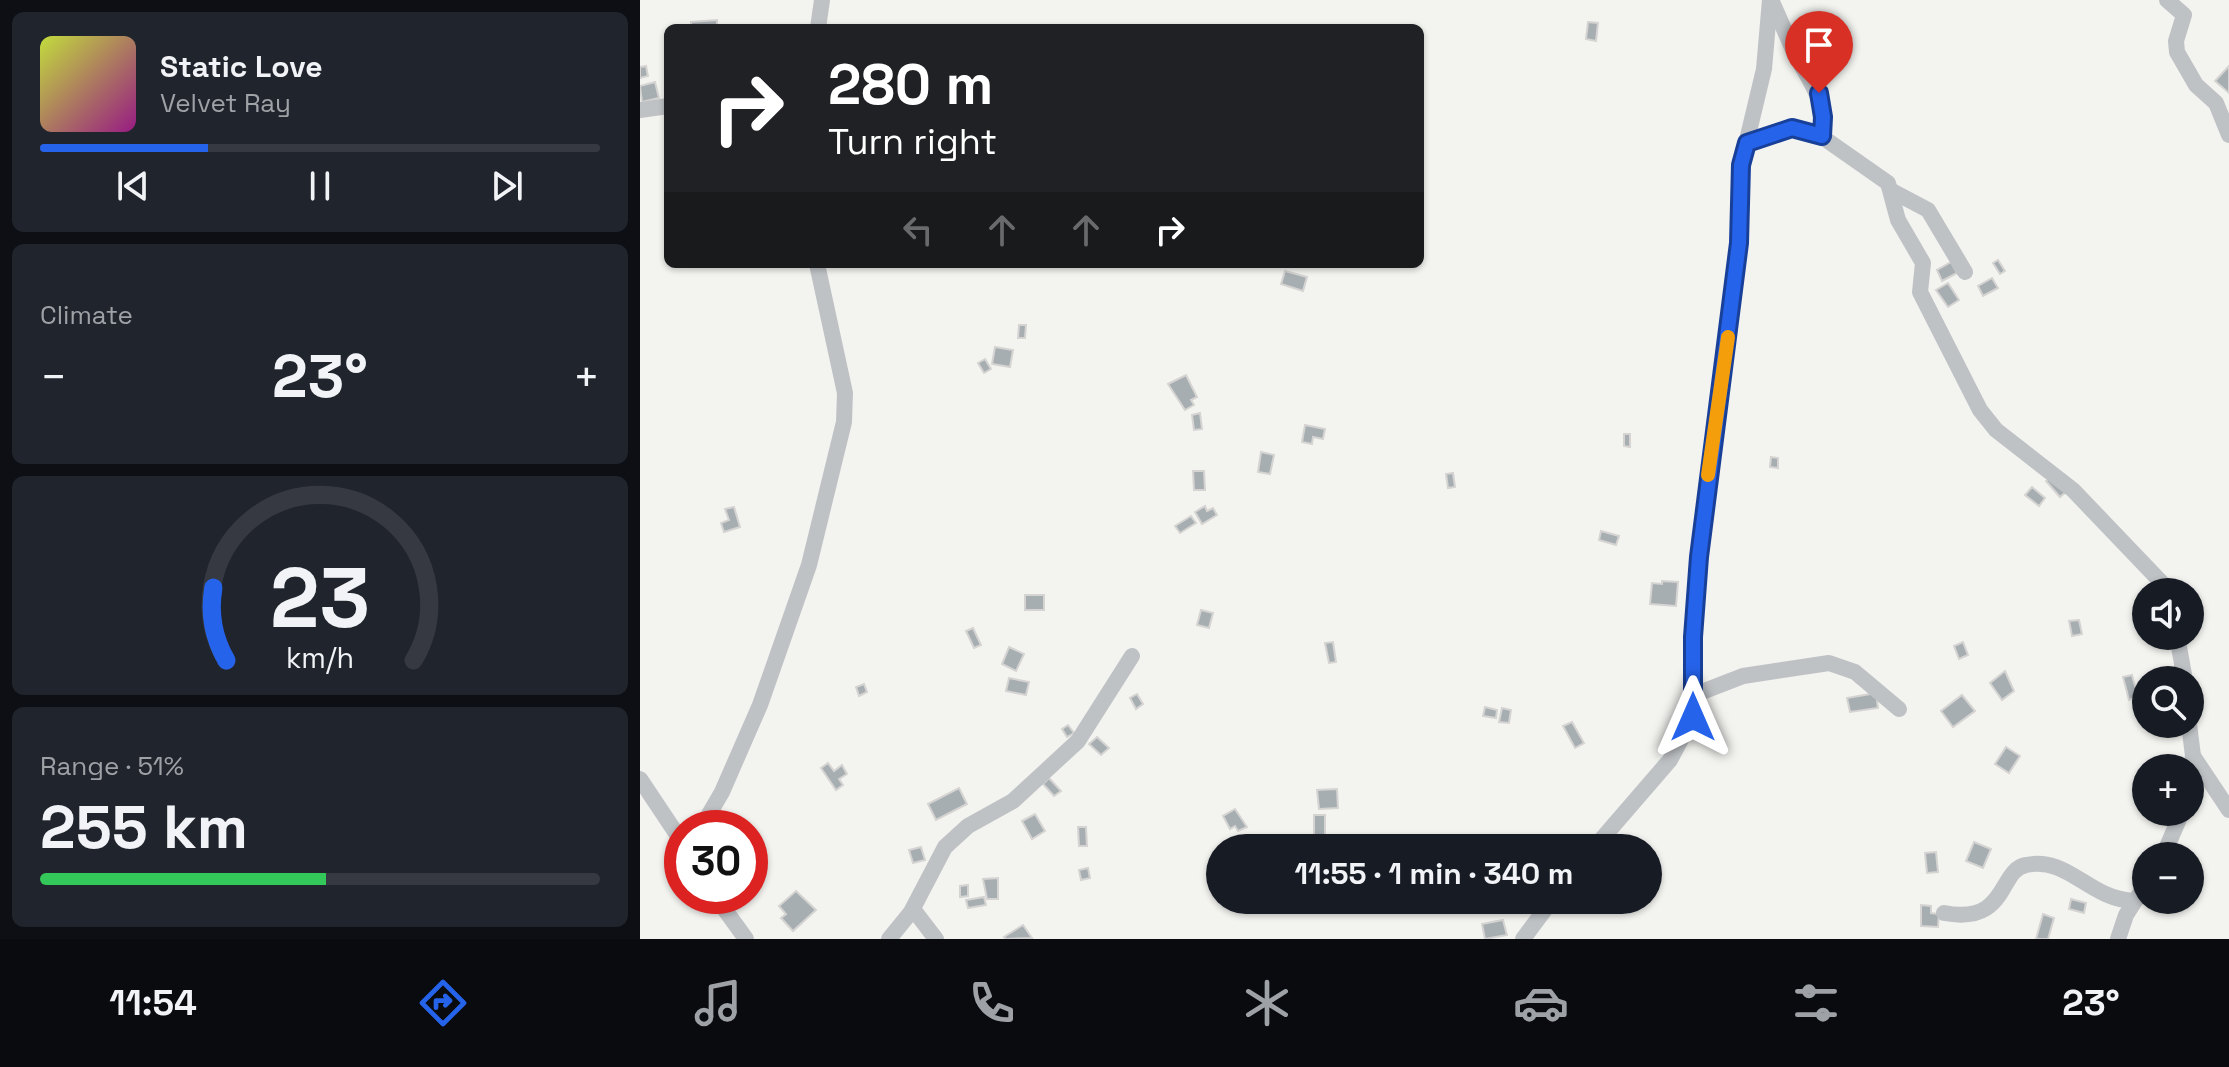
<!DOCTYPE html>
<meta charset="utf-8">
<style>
:root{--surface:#171b24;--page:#20242c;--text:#f1f3f6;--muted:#9ea1a6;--line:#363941;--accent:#2563eb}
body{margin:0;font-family:"Space Grotesk",sans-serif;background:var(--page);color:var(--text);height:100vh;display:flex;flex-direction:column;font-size:30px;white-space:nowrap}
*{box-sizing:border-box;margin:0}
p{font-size:26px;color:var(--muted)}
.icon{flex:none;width:44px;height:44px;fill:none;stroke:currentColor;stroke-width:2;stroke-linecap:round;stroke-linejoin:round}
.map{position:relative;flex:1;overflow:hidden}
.details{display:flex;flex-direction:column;gap:12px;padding:12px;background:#0d0f14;width:640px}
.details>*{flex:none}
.hud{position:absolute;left:24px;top:24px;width:760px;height:244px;border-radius:12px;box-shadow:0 2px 6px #0004;background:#202124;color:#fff;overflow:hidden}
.fabs{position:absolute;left:1492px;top:578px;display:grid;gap:16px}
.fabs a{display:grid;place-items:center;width:72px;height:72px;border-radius:50%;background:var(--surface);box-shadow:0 2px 6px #0004;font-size:40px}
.speed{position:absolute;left:24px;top:810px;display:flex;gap:16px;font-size:40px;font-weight:700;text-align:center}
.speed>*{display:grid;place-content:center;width:104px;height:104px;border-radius:50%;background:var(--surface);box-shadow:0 2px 6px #0004;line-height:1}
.speed .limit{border:12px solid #d22;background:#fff;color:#111}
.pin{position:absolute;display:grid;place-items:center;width:68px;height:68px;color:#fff;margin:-82px -34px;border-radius:50% 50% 50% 0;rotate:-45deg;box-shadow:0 0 8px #0007}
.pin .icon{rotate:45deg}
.me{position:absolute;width:88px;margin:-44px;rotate:0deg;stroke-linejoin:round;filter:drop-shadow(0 0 6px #0008)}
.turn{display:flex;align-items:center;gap:28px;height:168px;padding:0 32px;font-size:36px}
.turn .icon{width:104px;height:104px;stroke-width:2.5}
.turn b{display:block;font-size:56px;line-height:68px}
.lanes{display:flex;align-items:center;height:76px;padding:0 32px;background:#0003;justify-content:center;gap:40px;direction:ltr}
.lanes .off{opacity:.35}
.big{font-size:60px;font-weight:700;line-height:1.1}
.details .card{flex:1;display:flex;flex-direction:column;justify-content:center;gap:12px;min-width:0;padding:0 28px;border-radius:12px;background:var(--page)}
.details .dial{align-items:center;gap:0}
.dial svg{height:208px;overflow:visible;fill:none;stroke:var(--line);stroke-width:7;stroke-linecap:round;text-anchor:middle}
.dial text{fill:var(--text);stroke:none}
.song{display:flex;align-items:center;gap:24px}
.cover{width:96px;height:96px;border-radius:12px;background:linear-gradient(135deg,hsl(70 70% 55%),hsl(310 70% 35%))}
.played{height:8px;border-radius:4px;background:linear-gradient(90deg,var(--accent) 30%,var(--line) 30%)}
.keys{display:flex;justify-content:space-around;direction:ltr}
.heat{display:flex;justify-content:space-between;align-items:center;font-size:44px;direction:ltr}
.charge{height:12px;border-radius:6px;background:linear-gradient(90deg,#34c759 51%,var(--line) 0)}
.trip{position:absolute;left:566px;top:834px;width:456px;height:80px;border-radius:40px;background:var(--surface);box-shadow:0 2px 6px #0004;font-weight:700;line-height:80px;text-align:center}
.tab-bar{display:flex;height:128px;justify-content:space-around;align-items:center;background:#090b0e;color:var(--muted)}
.tab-bar .icon{width:56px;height:56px}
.tab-bar .current{color:var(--accent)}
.tab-bar b{font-size:36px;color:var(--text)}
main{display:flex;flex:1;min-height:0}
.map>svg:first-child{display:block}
</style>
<main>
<section class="details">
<div class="card">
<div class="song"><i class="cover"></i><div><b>Static Love</b><p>Velvet Ray</p></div></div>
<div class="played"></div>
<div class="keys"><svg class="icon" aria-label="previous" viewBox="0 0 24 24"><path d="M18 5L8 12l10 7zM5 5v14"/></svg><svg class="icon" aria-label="pause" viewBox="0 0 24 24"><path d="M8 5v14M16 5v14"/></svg><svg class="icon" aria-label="next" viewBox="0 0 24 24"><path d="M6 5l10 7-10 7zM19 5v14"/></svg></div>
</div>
<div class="card"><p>Climate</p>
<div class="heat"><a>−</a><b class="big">23°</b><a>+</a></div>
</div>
<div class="card dial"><svg viewBox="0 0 100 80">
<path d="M14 69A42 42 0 1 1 86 69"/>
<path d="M14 69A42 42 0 0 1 9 41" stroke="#2563eb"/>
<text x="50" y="56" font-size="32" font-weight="700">23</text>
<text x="50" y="72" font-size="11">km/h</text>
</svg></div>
<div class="card"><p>Range · 51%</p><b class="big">255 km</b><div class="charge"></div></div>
</section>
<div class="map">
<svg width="1589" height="939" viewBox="0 0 1589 939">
<rect width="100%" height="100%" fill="#f3f3f0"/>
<g fill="#a7aeb2" stroke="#d5d4d2" stroke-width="2">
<path d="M77,20V28H51V22Z"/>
<path d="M948,22L958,23L956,41L946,39Z"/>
<path d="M1186,36L1189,45L1170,50L1167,41Z"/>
<path d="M6,66L8,76L0,78V67Z"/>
<path d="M1589,66V93L1575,81Z"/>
<path d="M15,82L19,98L2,102L0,86Z"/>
<path d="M1358,260L1365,271L1360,274L1353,263Z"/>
<path d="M1311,262L1317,273L1302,281L1297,270Z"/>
<path d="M645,271L667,277L663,291L641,284Z"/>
<path d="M1352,278L1358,288L1343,296L1338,286Z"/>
<path d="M1308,283L1319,300L1308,307L1296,290Z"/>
<path d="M379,325H386L385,338H378Z"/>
<path d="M355,347L373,350L370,367L352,364Z"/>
<path d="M345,359L351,369L344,373L338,363Z"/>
<path d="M546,375L557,397L551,400L554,405L545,410L528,384Z"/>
<path d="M560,413L562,429L554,430L552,415Z"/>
<path d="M665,425L685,429L683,439L673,437L672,444L662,442Z"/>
<path d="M984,434H990V447L984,446Z"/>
<path d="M621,452L634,455L630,474L618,472Z"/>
<path d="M1131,457L1138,458V468L1130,467Z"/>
<path d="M553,471H564L565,490H554Z"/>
<path d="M813,473L815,487L808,488L806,474Z"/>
<path d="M1412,476L1426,492L1420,497L1406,481Z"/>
<path d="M1392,487L1405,498L1399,506L1385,495Z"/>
<path d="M565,506L567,511L573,508L577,515L562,524L555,512Z"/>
<path d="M94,507L100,527L84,532L81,523L89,520L85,509Z"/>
<path d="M551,516L556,523L540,533L535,526Z"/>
<path d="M961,531L979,536L976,545L959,540Z"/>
<path d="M1022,581L1038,582L1036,606L1010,604L1012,583L1022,584Z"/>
<rect x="385" y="595" width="19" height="15"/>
<path d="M561,610L573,613L569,628L557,625Z"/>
<path d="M1439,620L1442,634L1432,636L1429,621Z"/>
<path d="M333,628L341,645L334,648L326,631Z"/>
<path d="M693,642L696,662L689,663L685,643Z"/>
<path d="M1323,642L1328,655L1319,659L1314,646Z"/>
<path d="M369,647L384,654L376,671L362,664Z"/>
<path d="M1365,671L1374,691L1362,700L1350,683Z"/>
<path d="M1492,675L1498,697L1489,700L1483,677Z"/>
<path d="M369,678L389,682L386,695L366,691Z"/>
<path d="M224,684L227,692L219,696L216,687Z"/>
<path d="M1236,693L1238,708L1210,712L1207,698Z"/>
<path d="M497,694L503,704L496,709L490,698Z"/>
<path d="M1322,695L1335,711L1313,727L1301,711Z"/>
<path d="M845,707L857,710L856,718L843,716Z"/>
<path d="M862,708L871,710L869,723L859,722Z"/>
<path d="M932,722L944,743L935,748L923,726Z"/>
<path d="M428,725L434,733L427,737L422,729Z"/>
<path d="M457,737L469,748L461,755L449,744Z"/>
<path d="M1366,747L1380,756L1369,773L1355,764Z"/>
<path d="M188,763L194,771L202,765L207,774L199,779L203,785L196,790L181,768Z"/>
<path d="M409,778L421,791L414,796L403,784Z"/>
<path d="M319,788L327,804L296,820L288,804Z"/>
<path d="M697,789L698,808L679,809L677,790Z"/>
<path d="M595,809L607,827L598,831L595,826L590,829L583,816Z"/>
<path d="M395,814L405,831L392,839L382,821Z"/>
<rect x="674" y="815" width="11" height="21"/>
<path d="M438,827H446L447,846H439Z"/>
<path d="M1334,842L1351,849L1343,868L1326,861Z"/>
<path d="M281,847L285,860L273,863L269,850Z"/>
<path d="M1296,852L1298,872L1287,873L1285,853Z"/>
<path d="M448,868L450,878L441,880L439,870Z"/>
<path d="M358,878V899H347L343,879Z"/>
<path d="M328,885V896L320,897V886Z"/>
<path d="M156,891L176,910L153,931L141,918L146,914L139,906Z"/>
<path d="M344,897L346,905L328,908L326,900Z"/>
<path d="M1431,899L1446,903L1444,913L1429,909Z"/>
<path d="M1281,905L1291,906V913L1299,914L1298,927L1281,926Z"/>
<path d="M1403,914L1414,918L1408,939H1396Z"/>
<path d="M863,920L867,935L845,939L842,924Z"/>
<path d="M383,925L392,938L366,939L364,937Z"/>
</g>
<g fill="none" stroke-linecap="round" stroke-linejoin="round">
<g stroke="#bfc2c5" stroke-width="16">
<path d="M1527,0L1544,15L1536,41L1537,52L1556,85L1576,103L1589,135"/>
<path d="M1132,2C1140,19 1147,37 1155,54C1170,82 1188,103 1182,136"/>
<path d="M178,28L182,0"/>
<path d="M0,110L28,106"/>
<path d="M1107,143C1132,134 1152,124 1178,134L1248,183L1258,220L1283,263L1280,292L1340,410L1356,430L1433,490L1521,582L1526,592"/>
<path d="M1252,191L1288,210L1325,272"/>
<path d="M1537,636L1545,680"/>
<path d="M1054,695L1103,676L1189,663L1215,672L1259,709"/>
<path d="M1549,724L1553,756L1550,775"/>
<path d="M1553,756L1589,810"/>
<path d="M0,779L42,842"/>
<path d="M61,828L82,792L120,705L169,565L204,422L205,393L177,264"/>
<path d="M954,848L1030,760L1053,717V637L1059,557L1099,243L1101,165L1124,69L1130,0"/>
<path d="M1523,856L1542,812"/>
<path d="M75,896L106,939"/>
<path d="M273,909L296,939"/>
<path d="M1304,913C1369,925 1358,870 1386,865C1429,856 1448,899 1494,901"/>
<path d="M249,939L271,912L305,847L328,826L373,801L438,741L492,656"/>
<path d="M883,939L912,900"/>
<path d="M1478,939L1486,915L1506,884"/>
</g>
</g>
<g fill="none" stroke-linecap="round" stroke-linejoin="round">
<g stroke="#184099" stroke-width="20">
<path id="route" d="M1053,717V637L1059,557L1099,243L1101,165L1107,143L1152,128L1182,136L1183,117L1179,93"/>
</g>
<use href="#route" stroke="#2563eb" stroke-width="14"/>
<path stroke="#f59e0b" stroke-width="14" d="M1068,475L1088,337"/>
</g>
</svg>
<div class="fabs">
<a><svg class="icon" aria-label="sound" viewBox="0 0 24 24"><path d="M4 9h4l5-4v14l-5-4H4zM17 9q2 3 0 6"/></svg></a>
<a><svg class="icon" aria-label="search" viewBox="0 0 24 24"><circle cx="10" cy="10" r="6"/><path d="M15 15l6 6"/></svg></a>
<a>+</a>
<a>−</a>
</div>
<div class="speed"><div class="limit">30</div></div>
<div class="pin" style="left:1179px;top:93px;background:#d93025"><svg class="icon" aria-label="arrive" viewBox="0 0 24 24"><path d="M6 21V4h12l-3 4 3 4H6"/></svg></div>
<svg class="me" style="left:1053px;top:717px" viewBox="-20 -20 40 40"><path d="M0-17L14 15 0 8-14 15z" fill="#2563eb" stroke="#fff" stroke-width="4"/></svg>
<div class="trip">11:55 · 1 min · 340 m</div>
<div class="hud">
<div class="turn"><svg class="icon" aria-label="right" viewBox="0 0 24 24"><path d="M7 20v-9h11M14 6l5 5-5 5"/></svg><div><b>280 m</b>Turn right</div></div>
<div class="lanes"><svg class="icon off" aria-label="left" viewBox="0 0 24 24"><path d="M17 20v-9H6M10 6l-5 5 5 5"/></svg><svg class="icon off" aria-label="ahead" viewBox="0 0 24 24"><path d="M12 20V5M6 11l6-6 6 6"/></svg><svg class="icon off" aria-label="ahead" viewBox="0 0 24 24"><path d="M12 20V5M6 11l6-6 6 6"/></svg><svg class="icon" aria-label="right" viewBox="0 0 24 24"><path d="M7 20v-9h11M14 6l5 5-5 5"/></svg></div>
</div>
</div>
</main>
<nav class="tab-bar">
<b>11:54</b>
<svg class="icon current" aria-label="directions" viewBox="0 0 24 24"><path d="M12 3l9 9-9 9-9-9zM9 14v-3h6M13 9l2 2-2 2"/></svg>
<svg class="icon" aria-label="music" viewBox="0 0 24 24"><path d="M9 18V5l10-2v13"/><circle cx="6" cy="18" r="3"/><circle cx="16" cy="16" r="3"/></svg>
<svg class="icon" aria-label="phone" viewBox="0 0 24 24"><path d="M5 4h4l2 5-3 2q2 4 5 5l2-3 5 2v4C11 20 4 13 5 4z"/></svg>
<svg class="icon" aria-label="climate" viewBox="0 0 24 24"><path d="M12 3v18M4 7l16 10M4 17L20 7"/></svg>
<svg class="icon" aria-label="car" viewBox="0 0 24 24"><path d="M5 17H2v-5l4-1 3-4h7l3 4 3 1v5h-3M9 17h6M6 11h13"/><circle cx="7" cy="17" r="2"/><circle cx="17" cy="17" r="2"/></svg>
<svg class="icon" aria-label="filters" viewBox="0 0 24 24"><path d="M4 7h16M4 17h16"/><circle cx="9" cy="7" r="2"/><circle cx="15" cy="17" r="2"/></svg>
<b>23°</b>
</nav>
